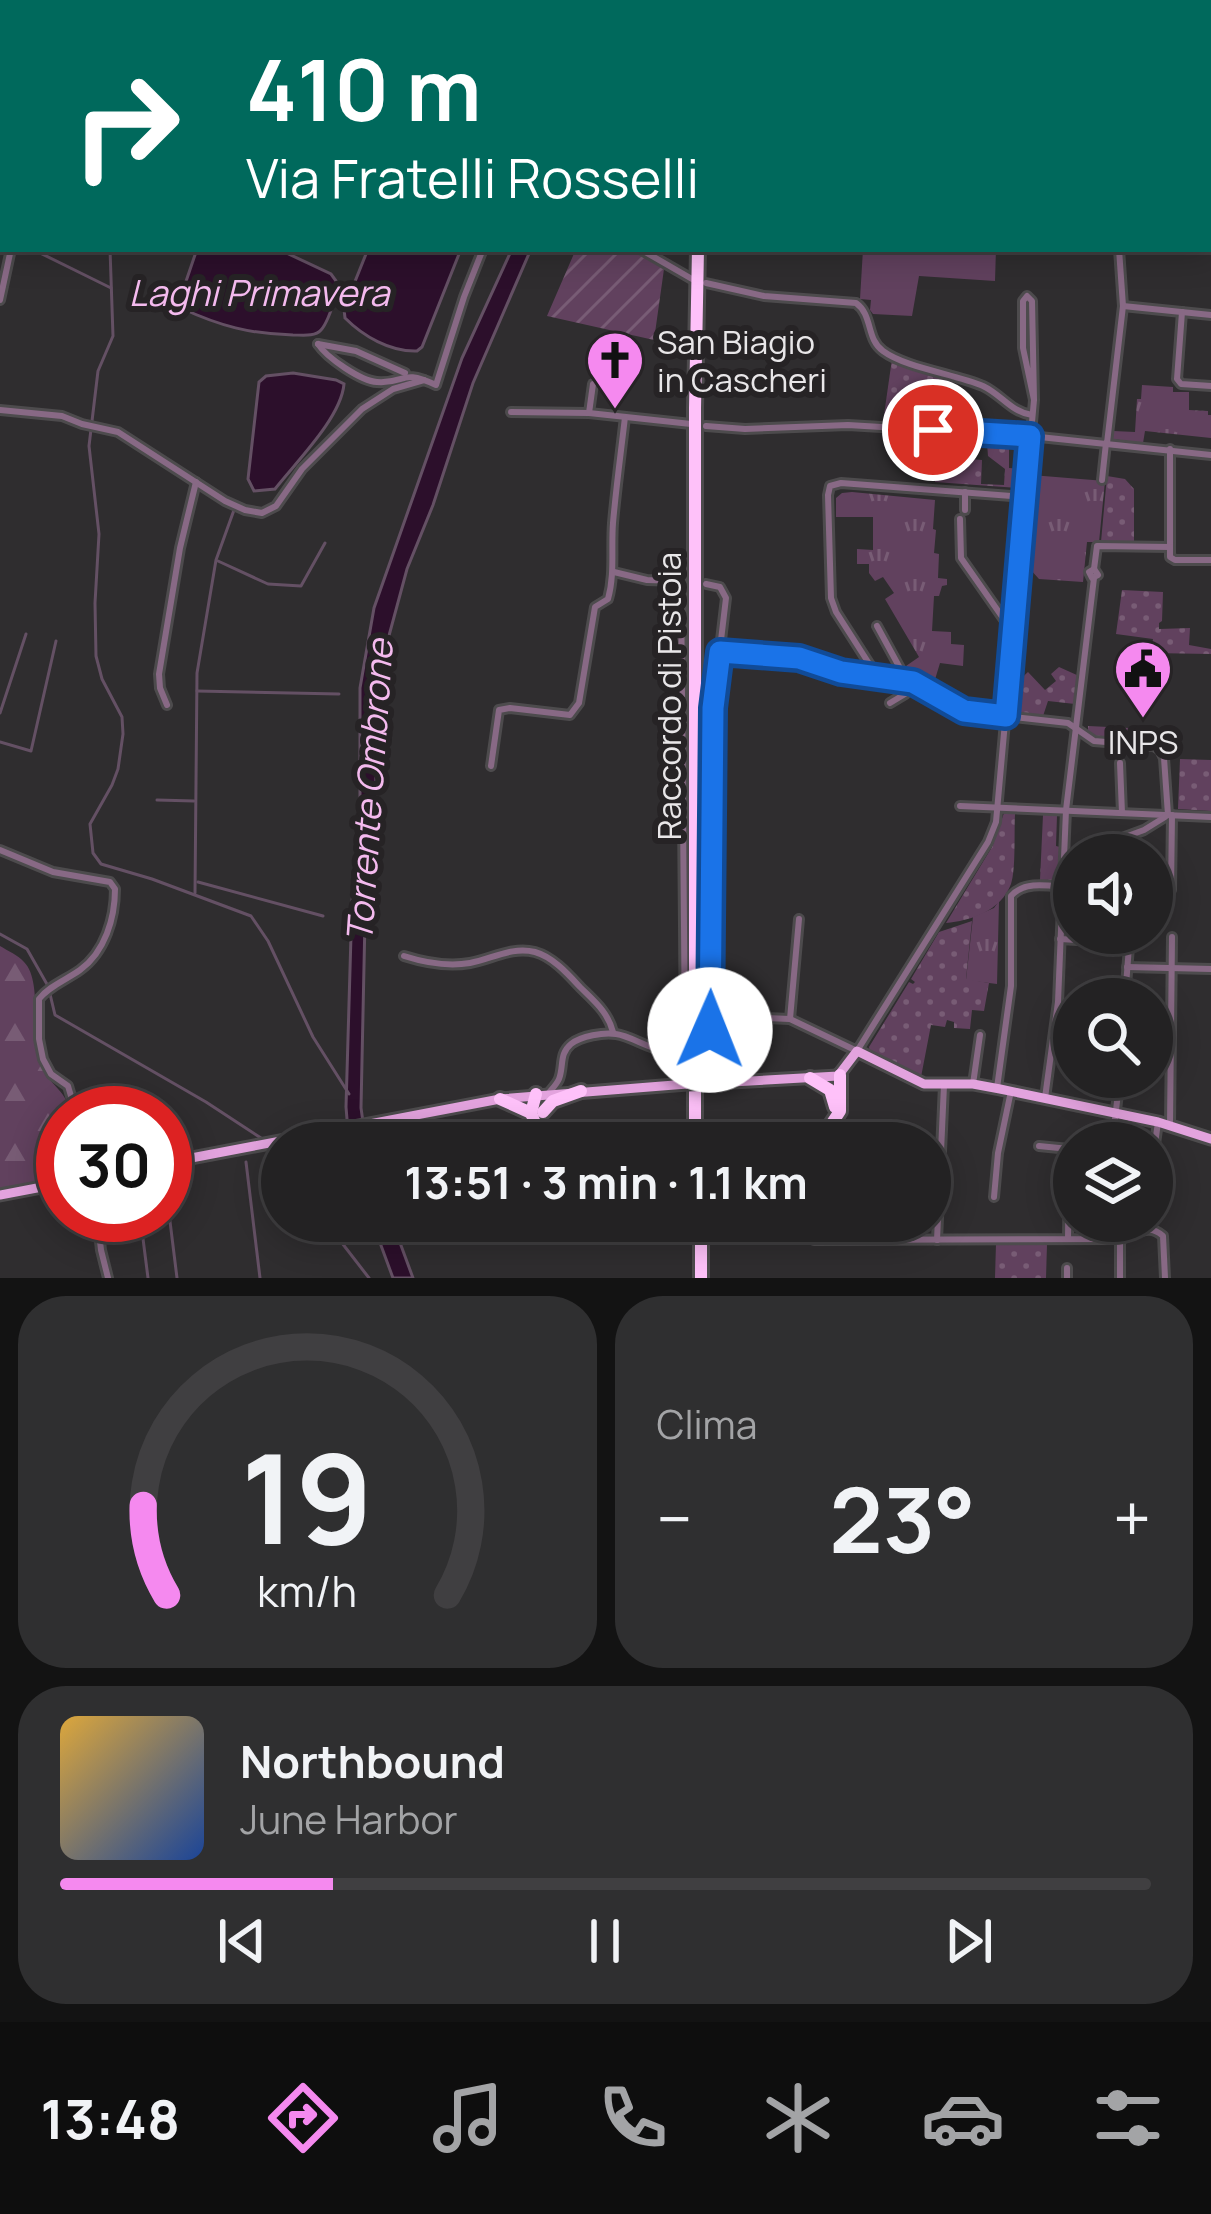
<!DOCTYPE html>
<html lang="it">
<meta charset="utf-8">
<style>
:root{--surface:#232223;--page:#2f2f30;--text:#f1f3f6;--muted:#a3a4a6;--line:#403f41;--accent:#f589ef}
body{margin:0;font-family:Manrope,sans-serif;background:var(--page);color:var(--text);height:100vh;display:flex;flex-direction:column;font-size:45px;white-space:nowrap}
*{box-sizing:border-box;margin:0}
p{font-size:39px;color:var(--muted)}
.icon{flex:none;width:66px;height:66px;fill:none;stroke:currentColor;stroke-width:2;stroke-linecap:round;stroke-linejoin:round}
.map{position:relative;height:1278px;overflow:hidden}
.details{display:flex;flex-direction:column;gap:18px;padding:18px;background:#131313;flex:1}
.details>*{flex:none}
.guide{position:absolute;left:0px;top:0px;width:1212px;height:252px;box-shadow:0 6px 30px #0003,0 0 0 3px var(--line);background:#00695c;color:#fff;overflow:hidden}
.buttons{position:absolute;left:1053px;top:834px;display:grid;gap:24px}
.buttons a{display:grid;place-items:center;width:120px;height:120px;border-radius:50%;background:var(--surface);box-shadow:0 6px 30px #0003,0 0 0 3px var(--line);font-size:60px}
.speed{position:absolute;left:36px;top:1086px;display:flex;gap:24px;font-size:60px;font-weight:700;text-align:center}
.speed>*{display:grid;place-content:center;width:156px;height:156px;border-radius:50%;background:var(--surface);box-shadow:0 6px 30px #0003,0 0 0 3px var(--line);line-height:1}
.speed .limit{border:18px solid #d22;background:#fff;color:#111}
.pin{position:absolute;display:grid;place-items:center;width:102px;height:102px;color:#fff;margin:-51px;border:6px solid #fff;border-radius:50%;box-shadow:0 3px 12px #0007}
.me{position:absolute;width:132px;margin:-66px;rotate:1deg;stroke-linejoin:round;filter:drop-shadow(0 0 9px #0008)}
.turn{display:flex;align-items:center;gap:42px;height:252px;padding:0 48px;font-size:54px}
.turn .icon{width:156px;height:156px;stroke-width:2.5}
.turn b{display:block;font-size:84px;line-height:102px}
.big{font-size:90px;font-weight:700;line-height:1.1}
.details .tile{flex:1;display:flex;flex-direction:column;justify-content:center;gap:18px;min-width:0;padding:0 42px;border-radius:48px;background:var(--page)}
.details .dial{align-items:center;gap:0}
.dial svg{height:312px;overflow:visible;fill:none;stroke:var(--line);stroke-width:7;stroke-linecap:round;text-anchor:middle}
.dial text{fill:var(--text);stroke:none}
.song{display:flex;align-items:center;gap:36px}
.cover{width:144px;height:144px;border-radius:18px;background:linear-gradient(135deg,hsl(40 70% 55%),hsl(220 70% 35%))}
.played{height:12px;border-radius:6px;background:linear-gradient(90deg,var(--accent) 25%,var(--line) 25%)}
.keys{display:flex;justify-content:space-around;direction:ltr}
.heat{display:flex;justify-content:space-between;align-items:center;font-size:66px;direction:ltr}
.details .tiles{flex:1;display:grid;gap:18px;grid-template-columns:1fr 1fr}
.tile:last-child{grid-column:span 2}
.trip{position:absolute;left:261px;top:1122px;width:690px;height:120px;border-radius:60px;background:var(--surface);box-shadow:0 6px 30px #0003,0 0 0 3px var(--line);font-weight:700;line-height:120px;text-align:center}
.tabs{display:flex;height:192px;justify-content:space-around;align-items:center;background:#0e0e0e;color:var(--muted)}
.tabs .icon{width:84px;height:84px}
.tabs .active{color:var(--accent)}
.tabs b{font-size:54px;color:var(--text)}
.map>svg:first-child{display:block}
</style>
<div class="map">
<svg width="1211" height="1278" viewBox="0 0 1211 1278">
<defs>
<pattern id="grass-dots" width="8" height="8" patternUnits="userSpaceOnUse" patternTransform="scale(3)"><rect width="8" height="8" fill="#61415e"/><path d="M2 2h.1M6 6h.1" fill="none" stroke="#785c75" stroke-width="1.8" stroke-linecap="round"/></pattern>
<pattern id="forest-firs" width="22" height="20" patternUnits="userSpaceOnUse" patternTransform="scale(3)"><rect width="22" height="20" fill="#61415e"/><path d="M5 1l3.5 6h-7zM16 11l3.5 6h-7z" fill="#785c75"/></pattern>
<pattern id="park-tufts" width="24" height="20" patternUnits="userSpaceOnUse" patternTransform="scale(3)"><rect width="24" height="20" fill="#61415e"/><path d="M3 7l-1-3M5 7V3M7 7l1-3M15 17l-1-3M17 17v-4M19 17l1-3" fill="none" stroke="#785c75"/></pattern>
<pattern id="garden-furrows" width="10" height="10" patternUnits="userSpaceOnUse" patternTransform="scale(3)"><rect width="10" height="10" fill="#61415e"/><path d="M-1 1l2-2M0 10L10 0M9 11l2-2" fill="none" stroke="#785c75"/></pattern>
</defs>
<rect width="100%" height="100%" fill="#2f2d2f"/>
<g fill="url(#grass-dots)">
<path d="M892,359L953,379L944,427L883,422Z"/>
<path d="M987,443L1009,445V468L1020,469L1018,488L935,482V459L948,461L949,457L982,460L981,484L1004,485L1005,469L988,456Z"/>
<path d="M1107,476L1125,479L1134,489V542H1101Z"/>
<path d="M1122,590L1163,592L1162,621L1159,623V629L1190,628L1189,645L1211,649V654L1151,653L1153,639L1116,634Z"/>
<path d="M1059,667L1079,676L1075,704L1048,701L1043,716L1012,711V687L1028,672L1045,690L1056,681L1051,674Z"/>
<path d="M1088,726L1170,730L1169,748L1175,749L1174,753C1163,751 1159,744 1148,742C1127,739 1106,743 1088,733Z"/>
<path d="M1180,759L1211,760V811L1178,809Z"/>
<path d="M1004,813L1015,814C1014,831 1016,870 1011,884C1001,911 970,921 946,923L992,847Z"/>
<path d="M1043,815H1057L1056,846L1060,847L1057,881L1040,880Z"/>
<path d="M972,921L966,979L989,983L984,1011L972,1010L970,1029L954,1028V1022L947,1020L945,1027L931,1025L921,1077L870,1053L869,1047L909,982L913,984L915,982L911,979L939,932Z"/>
<path d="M996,1244H1047L1046,1278H995Z"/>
</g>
<path fill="url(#forest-firs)" d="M0,946C8,951 18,955 24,962C43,981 30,1036 41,1065C48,1084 64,1088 72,1113H63V1179L0,1191Z"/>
<g fill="url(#park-tufts)">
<path d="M1142,385L1173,387V392H1189V410L1208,411V415H1211V438L1145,431L1143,443L1113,439V431L1135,432L1137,399H1141Z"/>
<path d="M1031,475L1105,481L1099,542H1087L1083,582L1039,579L1030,569L1028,579L1022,578Z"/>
<path d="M852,492L935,500L933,529L936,530L934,553L939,554L938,578L947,579V585L942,586L939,596H934L932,631L951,632V644L964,645L963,666L940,663L933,686L912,675L906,666L919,657L885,599L894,593L883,577L875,581L869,573V564H857V549L873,550V517H836V498L842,493Z"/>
<path d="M999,901L997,984L966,980L973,917L994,908Z"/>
</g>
<path fill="url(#garden-furrows)" d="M576,249H594L617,255L619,249H636L664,269L654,340L547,316Z"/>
<path fill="#61415e" d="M863,249H996L995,281L919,276L912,316L873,314L870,310L871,300L860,299Z"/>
<g fill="#2c0f2b" stroke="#645064" stroke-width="3">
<path d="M197,249H278L331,274L339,285C335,297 330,320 321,330C315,337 302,335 293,335C250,334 220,326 181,308L180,299Z"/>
<path d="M368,249H461L422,347L417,351C390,352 363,336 345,318L344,309Z"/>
<path d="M512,249H531L473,383L433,505L407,569L384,654L378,693L375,820L365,919L361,1108L366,1143H349L346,1107L352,901L360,820V688L374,608L462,358Z"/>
<path d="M293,373L336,380L344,384C341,418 296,462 275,489L254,491L248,479L259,382L266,376Z"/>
<path d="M372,1221H392L413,1278H393Z"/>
</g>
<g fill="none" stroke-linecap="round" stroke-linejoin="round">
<g stroke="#645064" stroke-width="3">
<path d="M88,3L89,0"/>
<path d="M171,3L173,0"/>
<path d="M0,110L3,115"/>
<path d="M32,249L111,288"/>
<path d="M110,249L113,336L98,371L89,446L99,534L95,603L96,656L102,679L122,717L123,734L118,769L112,785L90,824L93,853L101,864L152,879L251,916L268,941L313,1037L349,1094"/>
<path d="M218,561L268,584L301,586L325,543"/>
<path d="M197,691L339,694"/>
<path d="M0,713L26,634"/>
<path d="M0,742L31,751L56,641"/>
<path d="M157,800L194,801"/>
<path d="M198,882L323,916"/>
<path d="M195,893L197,673L216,560L234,510"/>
<path d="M0,934L27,949L48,986"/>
<path d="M50,994L55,1015L206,1102L261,1138"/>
<path d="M273,1149L282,1159"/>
<path d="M246,1162L260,1278"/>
<path d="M166,1189L177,1278"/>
<path d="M140,1215L148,1278"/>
<path d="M325,1221L369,1278"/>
</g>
<g stroke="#4d4b4d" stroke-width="12">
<g id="minor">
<path d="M493,3L494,0"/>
<path d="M594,3L595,0"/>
<path d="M678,3V0"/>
<path d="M1157,3L1158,0"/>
<path d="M1209,38H1211"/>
<path d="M0,229L3,230"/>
<path d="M640,249L692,279"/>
<path d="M706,283L764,296L856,303C873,315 866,339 883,351C906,368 955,374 983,386C1002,395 1011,412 1032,415"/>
<path d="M0,300L11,249"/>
<path d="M1123,306L1211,315"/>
<path d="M1182,312L1177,379L1181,384L1211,386"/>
<path d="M318,344C327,358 361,381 377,382C407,384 400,368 436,385L464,297L483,249"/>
<path d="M318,344L356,351L405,373"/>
<path d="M0,410L62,416L82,424L118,432L225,501L245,510L262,513L276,506L302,469L362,409L393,389L424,380"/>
<path d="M511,412L589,413L691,424"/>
<path d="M589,413L593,384"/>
<path d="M706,426L745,429L848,425L1030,436L1211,455"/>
<path d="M1107,443L1123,306L1119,249"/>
<path d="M1170,449V557L1175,560H1211"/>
<path d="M1102,480L1106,443"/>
<path d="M965,492V510"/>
<path d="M960,519L961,558L1010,628"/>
<path d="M1094,569L1097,546L1170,547"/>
<path d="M1094,569L1098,575L1092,578L1089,572Z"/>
<path d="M614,572L647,580L681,581"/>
<path d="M706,584L720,587L726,598L713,708L711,1031L718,1033L766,1018L790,1019L857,1051L988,842L996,822L1034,400L1032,301L1027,296L1023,301V348L1034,400"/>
<path d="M877,626L907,681"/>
<path d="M721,652L795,657L832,670L912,682L969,712L1068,723L1094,741L1154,746L1160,750L1164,758L1168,815"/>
<path d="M877,676L836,612L831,598L828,495L830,486L841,483L1024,497"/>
<path d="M890,703L905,694L911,682"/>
<path d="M167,705L160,688L159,674L180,548L196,482"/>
<path d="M1120,763L1122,813"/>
<path d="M491,766L499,710L510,708L570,715L579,703L595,607L608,599C615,574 611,549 613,523C616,488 621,452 625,417"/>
<path d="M960,806L1211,817"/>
<path d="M0,850L53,872L110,882L115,889C115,918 105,952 80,970C66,980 49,986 39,999V1039L43,1059L51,1074L68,1086L76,1113"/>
<path d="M1109,855L1117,840L1144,830L1165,817"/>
<path d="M1171,890L1172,815"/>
<path d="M1060,939L1129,943"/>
<path d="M404,956C426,963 447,967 470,963C492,959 512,946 535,952C553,957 568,974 580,987C594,1001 608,1012 613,1032"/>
<path d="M1127,967L1211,969"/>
<path d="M1125,999L1130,933"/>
<path d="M790,1019L799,919"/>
<path d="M973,1084L980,1035"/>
<path d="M997,1088L1011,986V896C1026,879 1053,887 1074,888"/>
<path d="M548,1094C551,1090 557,1084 559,1079C564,1066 559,1054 571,1044C581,1036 604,1032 616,1034C639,1037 666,1065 685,1040L681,581"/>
<path d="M1045,1098L1058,1002L1066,810L1094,578"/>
<path d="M1170,1125L1172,937"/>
<path d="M1112,1143L1120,1077"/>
<path d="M1039,1146L1069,1149"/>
<path d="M1152,1166L1158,1122"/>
<path d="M994,1197L998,1153L1011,1091"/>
<path d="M97,1215L101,1250L108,1278"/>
<path d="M1068,1239L1069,1149L1074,1150"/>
<path d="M814,1240L1120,1239C1137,1235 1148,1222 1163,1236L1165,1278"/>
<path d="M937,1240L944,1085"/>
<path d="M1120,1240V1278"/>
<path d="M1067,1278V1268"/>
</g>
</g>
<g stroke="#4d4b4d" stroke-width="15">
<g id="major">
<path d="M714,1083L838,1076L857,1051L924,1084H973L1000,1089L1158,1122L1211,1139"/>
<path d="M165,1163L500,1099L687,1084"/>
<path d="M0,1195L63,1183"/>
</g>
</g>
<g stroke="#4d4b4d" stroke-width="18">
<g id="highway">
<path d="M751,3L752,0"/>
<path d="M810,1078L830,1090L835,1107"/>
<path d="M536,1094L531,1113L543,1143"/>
<path d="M500,1099L531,1113"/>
<path d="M543,1112L553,1101L581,1091"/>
<path d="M695,1143V408L698,249"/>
<path d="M819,1143L840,1111V1075"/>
<path d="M701,1278V1221"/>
</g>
</g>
<use href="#minor" stroke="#886985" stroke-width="6"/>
<use href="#major" stroke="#e3a3de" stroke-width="9"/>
<use href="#highway" stroke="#fec1f9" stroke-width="12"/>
<g stroke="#4d4b4d" stroke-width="15" stroke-linecap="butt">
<path id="major-bridge" d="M687,1084L714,1083"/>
</g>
<use href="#major-bridge" stroke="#e3a3de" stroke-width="9"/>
</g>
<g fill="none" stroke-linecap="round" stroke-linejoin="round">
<g stroke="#114b97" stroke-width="30">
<path id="route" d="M710,1030L713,708L720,652L799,658L841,672L913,682L964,711L1006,716L1030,436L933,430"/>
</g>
<use href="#route" stroke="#1a73e8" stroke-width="21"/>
</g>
<defs>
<g id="church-pin" transform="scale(3)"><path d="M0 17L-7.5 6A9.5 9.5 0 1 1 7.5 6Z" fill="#f589ef" stroke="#262325"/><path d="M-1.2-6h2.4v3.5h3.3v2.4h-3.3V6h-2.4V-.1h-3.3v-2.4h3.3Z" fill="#111"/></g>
<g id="civic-pin" transform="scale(3)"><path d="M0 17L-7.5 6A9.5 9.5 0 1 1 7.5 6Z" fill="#f589ef" stroke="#262325"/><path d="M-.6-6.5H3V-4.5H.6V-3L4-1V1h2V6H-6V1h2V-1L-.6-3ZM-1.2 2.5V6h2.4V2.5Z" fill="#111"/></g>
</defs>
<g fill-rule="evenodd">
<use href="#church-pin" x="615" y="360"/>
<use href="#civic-pin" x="1143" y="669"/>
</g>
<g text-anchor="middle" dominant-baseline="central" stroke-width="12" stroke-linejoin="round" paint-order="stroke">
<g font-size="33" fill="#e8e6e8" stroke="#262325" text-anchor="start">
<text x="657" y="341">San Biagio<tspan x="657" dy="38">in Cascheri</tspan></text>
<text x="1143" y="741" text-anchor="middle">INPS</text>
</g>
<g font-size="33" fill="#e8e6e8" stroke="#262325">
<text transform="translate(668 696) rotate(-90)">Raccordo di Pistoia</text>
</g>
<g font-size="36" font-style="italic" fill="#f4baee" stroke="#262325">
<text x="259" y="292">Laghi Primavera</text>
<text transform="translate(369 791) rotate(-86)">Torrente Ombrone</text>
</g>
</g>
</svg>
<div class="buttons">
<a><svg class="icon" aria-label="sound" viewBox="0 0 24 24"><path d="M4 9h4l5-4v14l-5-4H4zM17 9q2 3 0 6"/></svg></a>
<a><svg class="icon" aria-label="search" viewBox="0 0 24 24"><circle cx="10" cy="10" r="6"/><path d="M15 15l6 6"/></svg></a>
<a><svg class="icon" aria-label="layers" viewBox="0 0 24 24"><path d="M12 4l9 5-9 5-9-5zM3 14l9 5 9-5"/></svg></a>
</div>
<div class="speed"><div class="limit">30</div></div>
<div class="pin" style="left:933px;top:430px;background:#d93025"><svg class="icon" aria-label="arrive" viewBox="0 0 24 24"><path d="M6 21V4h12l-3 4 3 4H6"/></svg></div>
<svg class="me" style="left:710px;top:1030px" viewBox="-20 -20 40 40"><circle r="19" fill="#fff"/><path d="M0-13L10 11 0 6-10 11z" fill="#1a73e8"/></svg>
<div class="trip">13:51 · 3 min · 1.1 km</div>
<div class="guide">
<div class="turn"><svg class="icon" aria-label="right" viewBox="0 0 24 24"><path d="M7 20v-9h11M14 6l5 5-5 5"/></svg><div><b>410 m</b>Via Fratelli Rosselli</div></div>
</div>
</div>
<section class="details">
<div class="tiles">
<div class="tile dial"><svg viewBox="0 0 100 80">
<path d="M14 69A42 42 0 1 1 86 69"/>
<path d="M14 69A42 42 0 0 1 8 46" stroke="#f589ef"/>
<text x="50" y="56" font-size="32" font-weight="700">19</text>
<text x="50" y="72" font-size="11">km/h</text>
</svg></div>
<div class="tile"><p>Clima</p>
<div class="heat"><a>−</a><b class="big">23°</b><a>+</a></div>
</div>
<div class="tile">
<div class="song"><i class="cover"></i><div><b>Northbound</b><p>June Harbor</p></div></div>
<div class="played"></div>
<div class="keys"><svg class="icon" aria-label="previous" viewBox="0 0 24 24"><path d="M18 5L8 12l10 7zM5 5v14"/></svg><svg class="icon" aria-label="pause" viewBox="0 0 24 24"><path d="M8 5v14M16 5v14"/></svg><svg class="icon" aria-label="next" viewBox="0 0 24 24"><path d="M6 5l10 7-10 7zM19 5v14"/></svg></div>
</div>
</div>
</section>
<nav class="tabs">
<b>13:48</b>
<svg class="icon active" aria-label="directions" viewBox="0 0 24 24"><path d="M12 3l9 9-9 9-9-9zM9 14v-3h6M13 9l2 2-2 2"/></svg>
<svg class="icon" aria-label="music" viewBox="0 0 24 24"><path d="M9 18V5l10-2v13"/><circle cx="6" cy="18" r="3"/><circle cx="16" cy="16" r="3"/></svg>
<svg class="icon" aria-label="phone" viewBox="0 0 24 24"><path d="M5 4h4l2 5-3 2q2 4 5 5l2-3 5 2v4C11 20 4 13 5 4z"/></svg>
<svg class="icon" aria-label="climate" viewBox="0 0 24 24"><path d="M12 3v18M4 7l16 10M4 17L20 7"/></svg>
<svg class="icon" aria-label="car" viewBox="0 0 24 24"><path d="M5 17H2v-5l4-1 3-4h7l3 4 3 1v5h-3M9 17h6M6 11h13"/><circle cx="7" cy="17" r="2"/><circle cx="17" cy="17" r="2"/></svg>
<svg class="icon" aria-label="filters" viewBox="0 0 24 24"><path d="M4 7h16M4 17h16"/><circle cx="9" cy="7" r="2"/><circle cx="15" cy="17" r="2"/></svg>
</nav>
